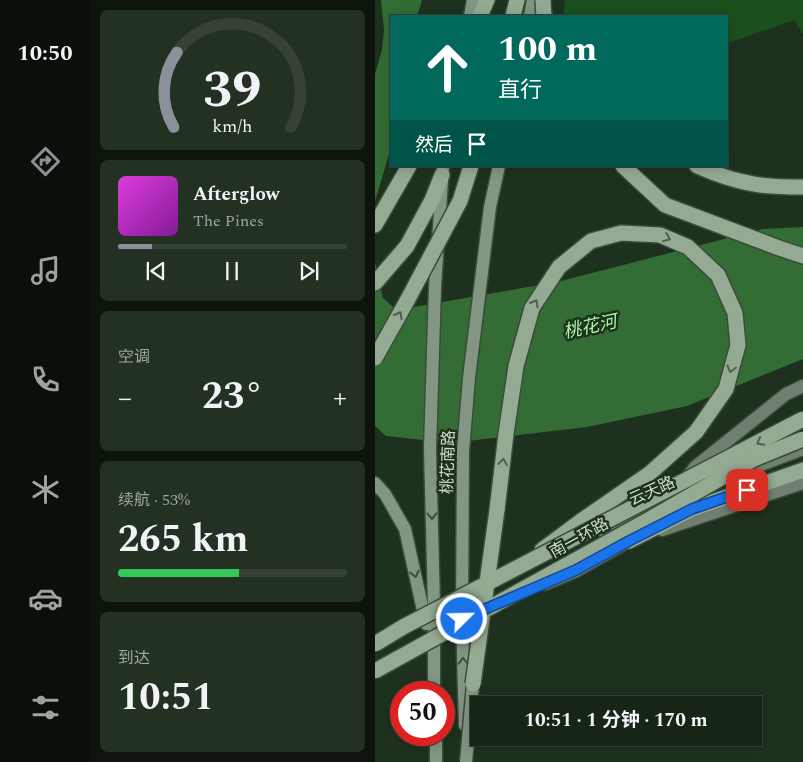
<!DOCTYPE html>
<html lang="zh">
<meta charset="utf-8">
<style>
:root{--surface:#162516;--page:#233123;--text:#f1f3f6;--muted:#9ea5a1;--line:#354235;--accent:#8c9099}
body{margin:0;font-family:Spectral,"Noto Sans SC",serif;background:var(--page);color:var(--text);height:100vh;display:flex;flex-direction:column;font-size:19px;white-space:nowrap}
*{box-sizing:border-box;margin:0}
p{font-size:16px;color:var(--muted)}
.icon{flex:none;width:28px;height:28px;fill:none;stroke:currentColor;stroke-width:2;stroke-linecap:round;stroke-linejoin:round}
.map{position:relative;flex:1;overflow:hidden}
.side{display:flex;flex-direction:column;gap:10px;padding:10px;background:#0c140c;width:285px}
.side>*{flex:none}
.top-card{position:absolute;left:15px;top:15px;width:338px;height:152px;border-radius:0px;box-shadow:0 2px 12px #0003,0 0 0 1px var(--line);background:#00695c;color:#fff;overflow:hidden}
.speed{position:absolute;left:15px;top:681px;display:flex;gap:10px;font-size:25px;font-weight:700;text-align:center}
.speed>*{display:grid;place-content:center;width:65px;height:65px;border-radius:50%;background:var(--surface);box-shadow:0 2px 12px #0003,0 0 0 1px var(--line);line-height:1}
.speed .limit{border:8px solid #d22;background:#fff;color:#111}
.pin{position:absolute;display:grid;place-items:center;width:42px;height:42px;color:#fff;margin:-21px;border-radius:10px;box-shadow:0 2px 8px #0006}
.me{position:absolute;width:55px;margin:-28px;rotate:67deg;stroke-linejoin:round;filter:drop-shadow(0 0 4px #0008)}
.turn{display:flex;align-items:center;gap:18px;height:105px;padding:0 25px;font-size:22px}
.turn .icon{width:65px;height:65px;stroke-width:2.5}
.turn b{display:block;font-size:35px;line-height:42px}
.then{display:flex;align-items:center;height:48px;padding:0 25px;background:#0003;gap:10px;font-size:19px}
.big{font-size:38px;font-weight:700;line-height:1.1}
.side .tile{flex:1;display:flex;flex-direction:column;justify-content:center;gap:8px;min-width:0;padding:0 18px;border-radius:8px;background:var(--page)}
.side .dial{align-items:center;gap:0}
.dial svg{height:130px;overflow:visible;fill:none;stroke:var(--line);stroke-width:7;stroke-linecap:round;text-anchor:middle}
.dial text{fill:var(--text);stroke:none}
.song{display:flex;align-items:center;gap:15px}
.cover{width:60px;height:60px;border-radius:8px;background:linear-gradient(135deg,hsl(300 70% 55%),hsl(290 70% 35%))}
.played{height:5px;border-radius:2px;background:linear-gradient(90deg,var(--accent) 15%,var(--line) 15%)}
.keys{display:flex;justify-content:space-around;direction:ltr}
.heat{display:flex;justify-content:space-between;align-items:center;font-size:28px;direction:ltr}
.charge{height:8px;border-radius:4px;background:linear-gradient(90deg,#34c759 53%,var(--line) 0)}
.trip{position:absolute;left:95px;top:696px;width:292px;height:50px;border-radius:0px;background:var(--surface);box-shadow:0 2px 12px #0003,0 0 0 1px var(--line);font-weight:700;line-height:50px;text-align:center}
main{display:flex;flex:1;min-height:0}
.dock{display:flex;flex-direction:column;width:90px;justify-content:space-around;align-items:center;background:#090f09;color:var(--muted)}
.dock .icon{width:35px;height:35px}
.dock .current{color:var(--accent)}
.dock b{font-size:22px;color:var(--text)}
.map>svg:first-child{display:block}
</style>
<main>
<nav class="dock">
<b>10:50</b>
<svg class="icon current" aria-label="directions" viewBox="0 0 24 24"><path d="M12 3l9 9-9 9-9-9zM9 14v-3h6M13 9l2 2-2 2"/></svg>
<svg class="icon" aria-label="music" viewBox="0 0 24 24"><path d="M9 18V5l10-2v13"/><circle cx="6" cy="18" r="3"/><circle cx="16" cy="16" r="3"/></svg>
<svg class="icon" aria-label="phone" viewBox="0 0 24 24"><path d="M5 4h4l2 5-3 2q2 4 5 5l2-3 5 2v4C11 20 4 13 5 4z"/></svg>
<svg class="icon" aria-label="climate" viewBox="0 0 24 24"><path d="M12 3v18M4 7l16 10M4 17L20 7"/></svg>
<svg class="icon" aria-label="car" viewBox="0 0 24 24"><path d="M5 17H2v-5l4-1 3-4h7l3 4 3 1v5h-3M9 17h6M6 11h13"/><circle cx="7" cy="17" r="2"/><circle cx="17" cy="17" r="2"/></svg>
<svg class="icon" aria-label="filters" viewBox="0 0 24 24"><path d="M4 7h16M4 17h16"/><circle cx="9" cy="7" r="2"/><circle cx="15" cy="17" r="2"/></svg>
</nav>
<section class="side">
<div class="tile dial"><svg viewBox="0 0 100 80">
<path d="M14 69A42 42 0 1 1 86 69"/>
<path d="M14 69A42 42 0 0 1 16 23" stroke="#8c9099"/>
<text x="50" y="56" font-size="32" font-weight="700">39</text>
<text x="50" y="72" font-size="11">km/h</text>
</svg></div>
<div class="tile">
<div class="song"><i class="cover"></i><div><b>Afterglow</b><p>The Pines</p></div></div>
<div class="played"></div>
<div class="keys"><svg class="icon" aria-label="previous" viewBox="0 0 24 24"><path d="M18 5L8 12l10 7zM5 5v14"/></svg><svg class="icon" aria-label="pause" viewBox="0 0 24 24"><path d="M8 5v14M16 5v14"/></svg><svg class="icon" aria-label="next" viewBox="0 0 24 24"><path d="M6 5l10 7-10 7zM19 5v14"/></svg></div>
</div>
<div class="tile"><p>空调</p>
<div class="heat"><a>−</a><b class="big">23°</b><a>+</a></div>
</div>
<div class="tile"><p>续航 · 53%</p><b class="big">265 km</b><div class="charge"></div></div>
<div class="tile"><p>到达</p><b class="big">10:51</b></div>
</section>
<div class="map">
<svg width="428" height="762" viewBox="0 0 428 762">
<rect width="100%" height="100%" fill="#1e311e"/>
<path fill="#1b4f1d" d="M190,0H428V34L419,20L351,44V16H188Z"/>
<g fill="#346c35">
<path d="M6,0H47L42,16H16V148L0,201V74L7,50L9,30Z"/>
<path d="M428,227V359L312,406L212,427L76,443L11,436L0,426V262L8,298L18,307L33,308L182,282L388,229Z"/>
</g>
<g fill="none" stroke-linecap="round" stroke-linejoin="round">
<g stroke="#3a4c3a" stroke-width="15">
<g id="secondary">
<path d="M362,474L428,449"/>
<path d="M311,479L320,467L411,394L428,386"/>
<path d="M287,530L428,483"/>
<path d="M227,531L304,496"/>
<path d="M170,584L201,571L254,541L261,539"/>
</g>
</g>
<g stroke="#3a4c3a" stroke-width="15">
<g id="primary">
<path d="M95,16L98,0"/>
<path d="M155,16L158,0"/>
<path d="M0,483L10,494L30,529L51,624"/>
<path d="M59,692V606L55,449L60,287L68,166"/>
<path d="M90,725L87,619L88,451L94,378L115,207L124,166"/>
<path d="M61,735V762"/>
</g>
</g>
<g stroke="#3a4c3a" stroke-width="18">
<g id="highway">
<path d="M105,16L112,0"/>
<path d="M138,16L142,0"/>
<path d="M248,166L290,205L404,248L428,256"/>
<path d="M322,166C338,173 356,180 374,183C390,187 411,187 428,187"/>
<path d="M0,225L34,166"/>
<path d="M0,283L32,246L57,200L67,175"/>
<path d="M122,510L131,434L141,366L157,308L184,267L216,241L246,233L285,235L313,247L343,275L360,313L363,345L351,389L321,432L274,474L206,521L167,550"/>
<path d="M254,541L317,509L428,470"/>
</g>
</g>
<use href="#secondary" stroke="#717f70" stroke-width="12"/>
<use href="#primary" stroke="#839683" stroke-width="12"/>
<use href="#highway" stroke="#94aa93" stroke-width="15"/>
<g stroke="#3a4c3a" stroke-width="15" stroke-linecap="butt">
<path id="primary-bridge" d="M91,762L98,684"/>
</g>
<g stroke="#3a4c3a" stroke-width="18" stroke-linecap="butt">
<g id="highway-bridge">
<path d="M168,0L169,16"/>
<path d="M0,358L33,299L85,201L96,166"/>
<path d="M0,644L28,627L428,419"/>
<path d="M0,671L273,520L379,459L428,439"/>
<path d="M98,684L122,510"/>
</g>
</g>
<use href="#primary-bridge" stroke="#839683" stroke-width="12"/>
<use href="#highway-bridge" stroke="#94aa93" stroke-width="15"/>
</g>
<defs><path id="oneway-chevron" d="M-2-3.5L2.5 0L-2 3.5" fill="none" stroke-width="1.6" stroke-linecap="round" stroke-linejoin="round" transform="scale(1.25)"/></defs>
<g stroke="#4d614d">
<use href="#oneway-chevron" transform="translate(292 238) rotate(22)"/>
<use href="#oneway-chevron" transform="translate(160 303) rotate(-60)"/>
<use href="#oneway-chevron" transform="translate(24 315) rotate(-60)"/>
<use href="#oneway-chevron" transform="translate(356 369) rotate(105)"/>
<use href="#oneway-chevron" transform="translate(385 442) rotate(152)"/>
<use href="#oneway-chevron" transform="translate(128 462) rotate(-83)"/>
</g>
<g stroke="#3c4f3c">
<use href="#oneway-chevron" transform="translate(57 516) rotate(89)"/>
<use href="#oneway-chevron" transform="translate(40 574) rotate(78)"/>
<use href="#oneway-chevron" transform="translate(88 661) rotate(-91)"/>
</g>
<g fill="none" stroke-linecap="round" stroke-linejoin="round">
<g stroke="#114b97" stroke-width="12">
<path id="route" d="M87,619L201,570L254,541L317,509L372,490"/>
</g>
<use href="#route" stroke="#1a73e8" stroke-width="9"/>
</g>
<g text-anchor="middle" dominant-baseline="central" stroke-width="5" stroke-linejoin="round" paint-order="stroke">
<g font-size="16" fill="#cfdbcf" stroke="#1e311e">
<text transform="translate(73 462) rotate(-88)">桃花南路</text>
<text transform="translate(277 491) rotate(-24)">云天路</text>
<text transform="translate(204 538) rotate(-29)">南一环路</text>
</g>
<g font-size="18" font-style="italic" fill="#a9f9a8" stroke="#1e311e">
<text transform="translate(215 327) rotate(-12)">桃花河</text>
</g>
</g>
</svg>
<div class="speed"><div class="limit">50</div></div>
<div class="pin" style="left:372px;top:490px;background:#d93025"><svg class="icon" aria-label="arrive" viewBox="0 0 24 24"><path d="M6 21V4h12l-3 4 3 4H6"/></svg></div>
<svg class="me" style="left:87px;top:619px" viewBox="-20 -20 40 40"><circle r="17" fill="#1a73e8" stroke="#fff" stroke-width="3"/><path d="M0-11L8 9 0 5-8 9z" fill="#fff"/></svg>
<div class="trip">10:51 · 1 分钟 · 170 m</div>
<div class="top-card">
<div class="turn"><svg class="icon" aria-label="ahead" viewBox="0 0 24 24"><path d="M12 20V5M6 11l6-6 6 6"/></svg><div><b>100 m</b>直行</div></div>
<div class="then">然后<svg class="icon" aria-label="arrive" viewBox="0 0 24 24"><path d="M6 21V4h12l-3 4 3 4H6"/></svg></div>
</div>
</div>
</main>
